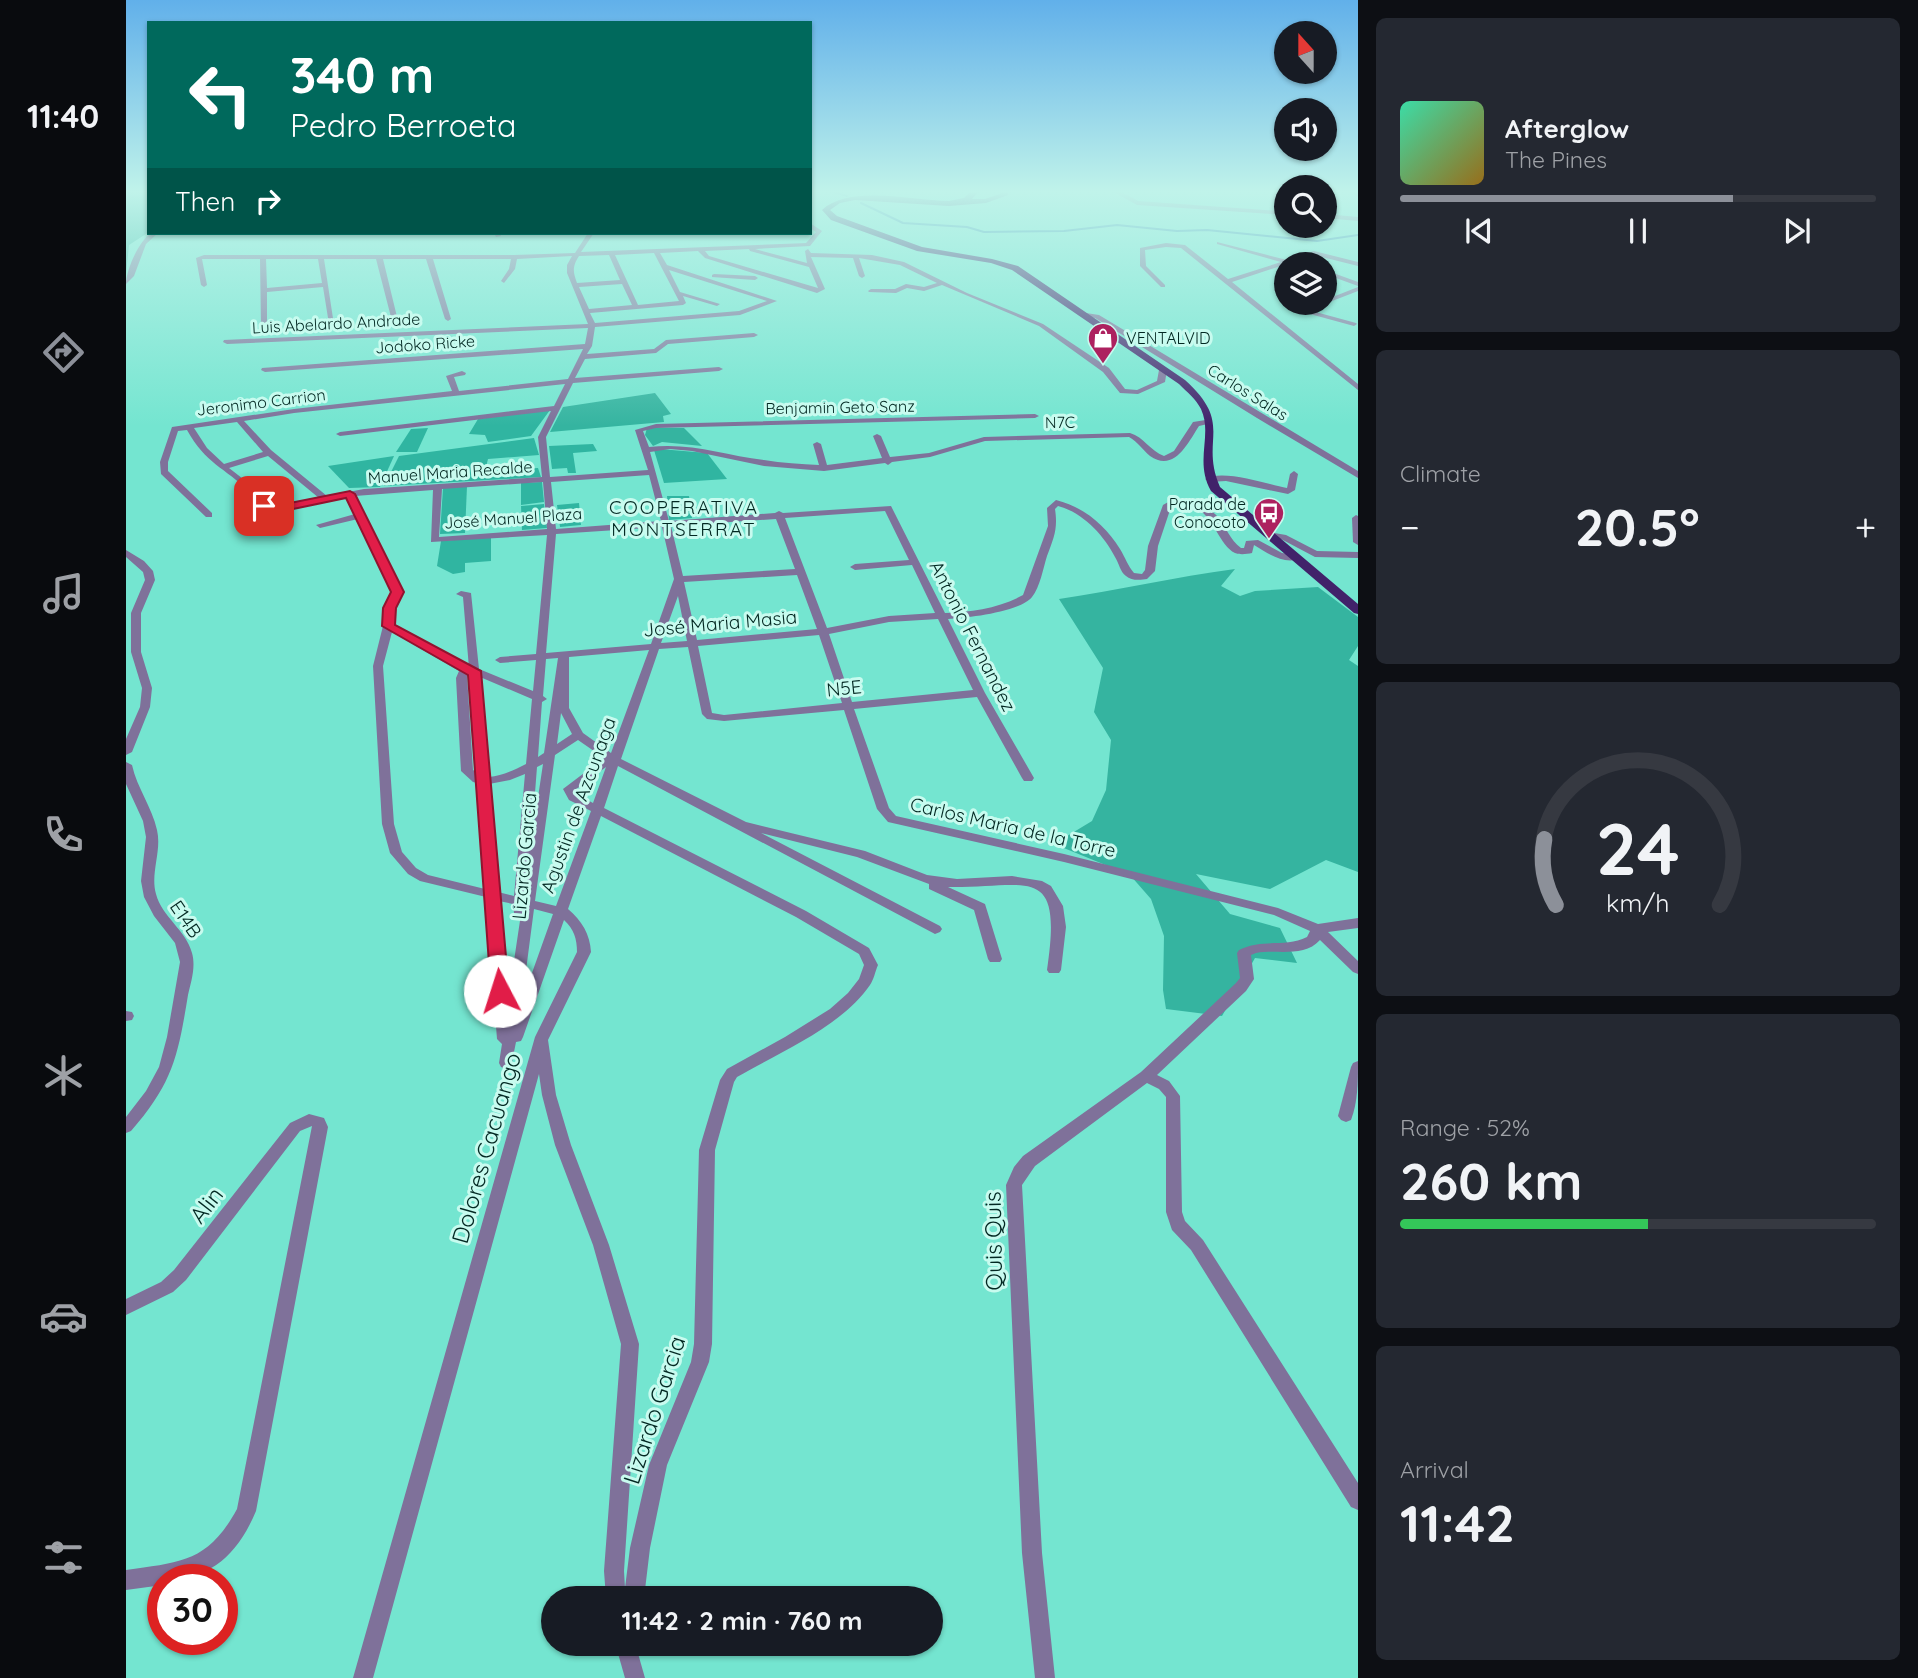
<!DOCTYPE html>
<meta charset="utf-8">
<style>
:root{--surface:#171b24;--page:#242831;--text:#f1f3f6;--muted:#9ea1a6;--line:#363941;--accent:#8c9099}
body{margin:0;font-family:Quicksand,sans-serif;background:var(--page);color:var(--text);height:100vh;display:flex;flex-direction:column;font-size:26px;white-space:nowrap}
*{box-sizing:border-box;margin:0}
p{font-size:23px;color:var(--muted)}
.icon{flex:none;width:38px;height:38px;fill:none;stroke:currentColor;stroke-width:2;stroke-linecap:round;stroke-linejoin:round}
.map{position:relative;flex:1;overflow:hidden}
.side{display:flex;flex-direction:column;gap:18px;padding:18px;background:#0d0f14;width:560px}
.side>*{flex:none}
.guide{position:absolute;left:21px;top:21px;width:665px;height:214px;border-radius:0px;box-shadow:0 2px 5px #0004;background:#00695c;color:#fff;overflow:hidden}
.needle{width:46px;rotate:339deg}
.fabs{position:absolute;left:1148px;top:21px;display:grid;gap:14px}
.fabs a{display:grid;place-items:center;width:63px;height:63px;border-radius:50%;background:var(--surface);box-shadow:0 2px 5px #0004;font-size:35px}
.speed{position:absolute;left:21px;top:1564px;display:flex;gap:14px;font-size:35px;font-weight:700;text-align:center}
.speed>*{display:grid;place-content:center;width:91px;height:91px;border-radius:50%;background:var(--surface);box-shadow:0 2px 5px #0004;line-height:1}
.speed .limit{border:10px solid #d22;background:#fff;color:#111}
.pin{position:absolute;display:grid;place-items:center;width:60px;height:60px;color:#fff;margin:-30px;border-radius:14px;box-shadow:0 4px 10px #0006}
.me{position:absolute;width:77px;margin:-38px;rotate:355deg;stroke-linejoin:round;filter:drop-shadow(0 0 5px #0008)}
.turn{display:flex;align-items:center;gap:24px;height:147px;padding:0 28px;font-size:32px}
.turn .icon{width:91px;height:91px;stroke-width:2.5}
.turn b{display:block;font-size:49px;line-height:60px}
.then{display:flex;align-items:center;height:66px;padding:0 28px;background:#0003;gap:14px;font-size:26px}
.big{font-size:52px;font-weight:800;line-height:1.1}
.side .card{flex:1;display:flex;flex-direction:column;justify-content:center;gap:10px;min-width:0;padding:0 24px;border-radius:10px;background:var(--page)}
.side .dial{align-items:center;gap:0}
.dial svg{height:182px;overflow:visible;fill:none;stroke:var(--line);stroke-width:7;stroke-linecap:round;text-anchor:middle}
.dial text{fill:var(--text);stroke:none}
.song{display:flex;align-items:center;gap:21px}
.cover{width:84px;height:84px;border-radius:10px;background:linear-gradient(135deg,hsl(160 70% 55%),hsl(40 70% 35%))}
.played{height:7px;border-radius:4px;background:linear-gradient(90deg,var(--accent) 70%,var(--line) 70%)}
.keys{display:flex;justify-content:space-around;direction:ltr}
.heat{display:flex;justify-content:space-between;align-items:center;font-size:38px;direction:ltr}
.charge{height:10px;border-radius:5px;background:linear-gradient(90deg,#34c759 52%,var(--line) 0)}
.trip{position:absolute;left:415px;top:1586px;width:402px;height:70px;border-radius:35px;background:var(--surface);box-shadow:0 2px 5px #0004;font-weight:800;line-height:70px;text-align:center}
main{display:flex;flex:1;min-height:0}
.dock{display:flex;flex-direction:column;width:126px;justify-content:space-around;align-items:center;background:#090b0e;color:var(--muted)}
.dock .icon{width:49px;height:49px}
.dock .active{color:var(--accent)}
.dock b{font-size:32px;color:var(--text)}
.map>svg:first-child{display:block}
</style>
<main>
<nav class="dock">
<b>11:40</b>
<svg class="icon active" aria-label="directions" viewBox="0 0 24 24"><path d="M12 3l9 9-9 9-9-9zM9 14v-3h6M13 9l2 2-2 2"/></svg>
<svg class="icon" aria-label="music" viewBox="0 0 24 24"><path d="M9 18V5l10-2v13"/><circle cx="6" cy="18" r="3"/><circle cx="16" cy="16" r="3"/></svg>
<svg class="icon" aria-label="phone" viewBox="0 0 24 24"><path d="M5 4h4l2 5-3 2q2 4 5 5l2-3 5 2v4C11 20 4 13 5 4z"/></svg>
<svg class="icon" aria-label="climate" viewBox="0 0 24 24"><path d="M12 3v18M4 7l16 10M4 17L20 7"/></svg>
<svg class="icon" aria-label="car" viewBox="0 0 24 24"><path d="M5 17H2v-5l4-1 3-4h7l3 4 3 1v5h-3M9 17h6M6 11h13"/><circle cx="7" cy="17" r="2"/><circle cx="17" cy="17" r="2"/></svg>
<svg class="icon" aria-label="filters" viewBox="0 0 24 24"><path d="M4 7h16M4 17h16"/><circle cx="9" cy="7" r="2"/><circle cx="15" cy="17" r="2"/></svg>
</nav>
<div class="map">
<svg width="1232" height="1678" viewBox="0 0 1232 1678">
<rect width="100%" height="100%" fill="#74e5d0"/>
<g fill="#30b5a1">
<path d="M0,191H23V232L3,245L0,274Z"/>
<path d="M424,410L405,436L362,442L359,435L343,434L352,419Z"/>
<path d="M302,428L291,452H270L285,429Z"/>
<path d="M408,438L413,455L362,459L359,471L412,468L415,477L258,486L273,456Z"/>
<path d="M467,444L471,451L447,453L450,473H442L441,468L426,469L423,446Z"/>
<path d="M534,449L581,453L601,479L538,483L528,450Z"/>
<path d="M268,456L254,487L223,488L202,466Z"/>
<path d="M416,482L418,502L395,505V483Z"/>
<path d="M341,486L339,533L314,534L317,488Z"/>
<path d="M541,496H563L566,518L543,520Z"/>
<path d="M453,503L455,525L434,527L431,505Z"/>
<path d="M418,504L421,528L396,530L395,506Z"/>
<path d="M365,537V561L339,563V572L327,574L311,566L315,541Z"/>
</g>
<g fill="#35b4a0">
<path d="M529,393L545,414L537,416L538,422L424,432L437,407Z"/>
<path d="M521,428H558L576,446L536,442L527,446L519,435Z"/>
<path d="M1109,569L1095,586L1114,596L1129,591L1192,587L1232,617V646L1223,660L1232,666V872L1200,860L1144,889L1070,874L1104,914L1154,928L1171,963L1129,958L1096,1016L1040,1009L1037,990L1038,936L1025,899L1004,875L928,844L966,821L980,790L985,740L968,712L977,668L933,599C992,590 1049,577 1109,569Z"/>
</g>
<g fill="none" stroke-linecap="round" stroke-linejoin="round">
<g stroke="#2882b0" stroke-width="2">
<path d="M704,191L721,196"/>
<path d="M735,203L777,223L841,227L858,232L938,231L991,225L1051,231L1081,230L1191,241L1232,235"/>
</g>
<g fill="#7f719a" fill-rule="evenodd">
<path d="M986,191H994L1012,201L1153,211L1145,191H1151L1160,215L1011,205Z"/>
<path d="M1224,191H1231L1232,197Z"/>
<path d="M1199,214L1232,217V221L1199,218Z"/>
<path d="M684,223L696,231L684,246L629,249L681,263L679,251L682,249L685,253L746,255L778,262L841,293L917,324L983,368L999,389L1011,390L1031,381L1033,370L1037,368L1041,370L1039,382L1012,394L994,393L977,372L913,326L816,285L798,291L781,288L770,293L743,292L742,291L745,289H769L780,284L798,287L811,283L774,265L733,258L739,276L736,278L733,276L727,258L685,257L699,289L691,293L579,258L572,251L534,253L541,265L651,301L614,315L469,327L466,346L461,354L528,349L540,340L628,333L632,335L628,337L542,344L530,353L459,359L449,378L593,367L597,369L593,371L447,383L420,437L424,477L522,470L509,430L530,424L909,414L913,416L909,418L530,428L517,431L523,447C564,442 598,455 638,460C656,463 675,464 693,465L687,444L691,442L695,444L701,465L756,458L747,436L751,434L755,436L764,457L803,453L858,437L1004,433C1018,437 1024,451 1038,456L1048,451L1067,422L1086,419V423L1073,426C1062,443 1048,473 1024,456C1017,450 1012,442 1003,437L859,441L804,457L766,462L762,465L759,463L698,471L638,466L566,451L544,449L524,452L543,521L649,513L653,511L657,513L765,506L819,613C845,612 874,608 897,595L922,526L921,508L930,500C958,507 979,525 994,549C999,557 1002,566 1008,573L1016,574L1019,570L1022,546L1037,505C1053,493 1079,503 1092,517C1100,527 1104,540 1115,548H1118L1120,541L1132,540L1156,553L1170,555L1175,558C1159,566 1141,553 1128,545L1126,553C1121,554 1114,555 1109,553C1088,543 1085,494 1045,507L1032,546L1029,571L1021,579C1015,580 1005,581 1000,576C994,572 993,563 989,557C978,535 956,512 932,506L929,509C932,529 928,537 921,556C917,569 914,587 906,597C894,612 841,618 822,619L859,693L908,778L906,781H898L896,778L851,697L728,709L763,808L770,816L938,854L1152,908L1192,924L1232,918V928L1202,932L1232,961V974L1227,972L1194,940C1178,958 1151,949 1130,953L1125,955L1128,979L1120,991L1031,1075L1043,1081L1054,1096L1056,1212L1059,1221L1077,1240L1232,1483V1510L1225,1507L1065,1250L1046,1230L1040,1212V1097L1033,1089L1021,1083L909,1166L896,1185L916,1553L929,1678H909L896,1553L880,1185L888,1167L897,1156L1015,1072L1110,983L1114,978L1111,953L1113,950C1136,938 1159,948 1181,937L1184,931L1148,915L938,862L762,822L751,809L718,710L598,721L581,719L576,714L562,647L533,649L495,759L620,822L739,851L801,875L831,879L886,876L916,881L925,886L937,906L940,927L935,970L933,973H923L921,970C937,862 904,888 822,887L859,904L876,959L874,962H864L862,959L848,910L803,889V884L731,857L635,833L814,926L816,929L814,932L809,934L492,766L478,808L680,911L743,948L752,965C749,972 748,979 744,985C715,1027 654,1052 611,1077L608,1082L589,1150L586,1344L583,1362L541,1465L524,1548L518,1598H480L478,1571L495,1344L467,1245L429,1145L416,1095L413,1074L247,1678H227L409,1037L451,952C451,939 448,929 438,920L397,1037L395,1041L390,1042L385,1067L380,1069L375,1067L373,1063L376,1044L371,1039L360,897L294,881L282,874L264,853L256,824L247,666L257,626L259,608L266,592L232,519L194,528L190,525L229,514L221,498L142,512C133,507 130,499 124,492C98,467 80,464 61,430L52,431L42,462V471L86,513V517H80L35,474L34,462L46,427L168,409L326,391L320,376L336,371L340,373L339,375L328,377L333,391L442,379L457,349L139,372L135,370L136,368L459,344L462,328L101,344L97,342L98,340L462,324L441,273V265L446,256L391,259L389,269L378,283L375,281L383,269L385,259H307L325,319L322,321L319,319L300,259H257L272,321L269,323L266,321L250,259H198L208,325L203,324L197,287L141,292V326L138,328L135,326L134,259H76L81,285L78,287L75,285L70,258L78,255H388L449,253L462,233H468L455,252L680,243L690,232L684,228ZM623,249L624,251L683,267L692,288L583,256L579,251ZM528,253L553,301L512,305L489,255ZM483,255L494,280L451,283C447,272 446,267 453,256ZM140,259H192L196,283L141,288ZM543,270L641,301L613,311L469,323L464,313L557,305L560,303L557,296L591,306L594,304L554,292ZM496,284L506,305L463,309L453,287ZM439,384L428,406L214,432L210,434L214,436L425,411L412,437L416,477L238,489L201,496L145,450L118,421L168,413ZM111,422L137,452L98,464L81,448L68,428ZM142,456L193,498L146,507L142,505L130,489L103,468ZM523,475L535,521L430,529L425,482ZM417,482L421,529L313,537L316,489ZM307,490L305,542L421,535L410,654L374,657L369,660L374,663L410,660L407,691L353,669L345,593L335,591L330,594L337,597L343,668L267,625L269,608L276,592L229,496ZM759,511L783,560L729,564L724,567L729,570L786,565L809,613L763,616L701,628L659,518ZM650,519L669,569L557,576L545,526ZM536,527L548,579L525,644L420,653L430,534ZM671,575L691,629L571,640L558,582ZM552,596L561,641L535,643ZM812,619L847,690L726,702L703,634L763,622ZM266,632L333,671L330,678L335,771L347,782L351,783L359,889L302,875L290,868L276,852L268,824L257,666ZM693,635L716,703L598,715L586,713L572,646ZM523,650L485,753L457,733L443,708V657ZM432,658L418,753L412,757L416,702L421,699L417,696L420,659ZM341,675H343L351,773L347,770ZM354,677L406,699L400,764C388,770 376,776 363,777ZM435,713L446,734L431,744ZM452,740L478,758L437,789L443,800L465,811L430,906L409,901L429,755ZM417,764L405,844L411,767ZM480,767L467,803L452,795L449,790ZM399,774L388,896L372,892L363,784L384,780ZM475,816L670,917L733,954L738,965L733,979L722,993L704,1009L659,1037L601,1069L594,1080L573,1150L568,1344L565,1362L523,1465L504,1548L499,1588L498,1571L513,1344L483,1245L445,1145L430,1095L422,1040L465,952C464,934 456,921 442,909ZM373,901L387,904L388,913L395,914L382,1001ZM408,909L427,914L396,1001Z"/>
<path d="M25,233H32L20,244L8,276L0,284C0,270 13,241 25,233Z"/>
<path d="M368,233H374L375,236L370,237Z"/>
<path d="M1091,242L1161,260L1188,251L1232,262V266L1188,255L1106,282L1232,384V390L1055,248L1040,247L1019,250L1020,266L1039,285V287H1035L1014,266V248L1040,243L1059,245L1102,279L1155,262L1091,244Z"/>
<path d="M1199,270L1232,282V286L1199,274Z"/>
<path d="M588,274L629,276L632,278L629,280L586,277V275Z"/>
<path d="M1160,285V289L1151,292L1148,290Z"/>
<path d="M1232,287V291L1201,303H1196H1199V300Z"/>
<path d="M1186,311L1230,323L1231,324L1228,326L1184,314V312Z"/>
<path d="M960,313L973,315L1232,471V478L1131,418L969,318L958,316V314Z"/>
<path d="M1168,471L1172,474L1169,490L1162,494L1100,481L1083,482L1079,479C1097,469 1140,484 1161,488L1164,474Z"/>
<path d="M1230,515L1232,516V545L1227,542L1226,518Z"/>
<path d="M1143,532L1160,535L1191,551L1232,552V558L1189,557L1155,539L1140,537V533Z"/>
<path d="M0,550L18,561L27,571L29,580L15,613V652L26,688L24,707L6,752L0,755V739L14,707L16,688L5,652V613L19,580L17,572L0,557Z"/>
<path d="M0,762L6,765C11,788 26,807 31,830C36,851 24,873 30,894C36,917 60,930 66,953C70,967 65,982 62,995C52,1056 47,1083 5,1131L0,1133V1117L20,1091L33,1067L41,1037L54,962L49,943L28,916L18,897L15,881L20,837L17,821L0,784Z"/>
<path d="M0,1011L6,1012L8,1016L6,1020L0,1021Z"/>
<path d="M1232,1061C1232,1081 1232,1102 1225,1120L1220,1122L1215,1120L1212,1116L1225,1067L1227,1063Z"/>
<path d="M183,1114L198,1118L202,1127L130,1511C112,1554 85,1580 37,1580V1585L0,1590V1570C56,1562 82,1562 111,1509L186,1126L174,1131L60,1280L47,1292L0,1315V1299L35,1282L48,1270L164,1123Z"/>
<path d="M489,1643H509L519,1678H499Z"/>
</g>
<path fill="#41226a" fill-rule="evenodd" d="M845,191H853L846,199H859L874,194V191H882V195L860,203L823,206L729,200L714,203L704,210L711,216L796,247L866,259L892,266L1059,380C1109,425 1073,439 1094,487L1232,604V614L1228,613L1085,491C1068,461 1087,435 1075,409C1070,399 1061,392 1053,384L886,270L865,263L791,251L705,220L696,210C724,184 787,201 823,201L838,198Z"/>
</g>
<linearGradient id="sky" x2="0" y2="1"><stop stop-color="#61b0ea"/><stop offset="0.45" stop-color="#c0f3ea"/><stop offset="1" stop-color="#c0f3ea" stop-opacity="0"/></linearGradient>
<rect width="1232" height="426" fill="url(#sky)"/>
<path fill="#e11d48" stroke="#92132f" stroke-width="2" d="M224,491L229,494L278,592L270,608L269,625L355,671L383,991L381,996H368L365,991L342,675L256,626L257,608L265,592L220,498L148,513L132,506L138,502L149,506Z"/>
<defs>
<g id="shop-pin" transform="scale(1.575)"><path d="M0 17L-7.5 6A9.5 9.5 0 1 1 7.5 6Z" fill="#ad215f" stroke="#c8fbef"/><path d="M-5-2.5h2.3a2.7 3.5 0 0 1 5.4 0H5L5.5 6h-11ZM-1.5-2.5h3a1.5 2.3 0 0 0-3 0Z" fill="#fff"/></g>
<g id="bus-pin" transform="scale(1.575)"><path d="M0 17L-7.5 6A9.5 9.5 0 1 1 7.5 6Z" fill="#ad215f" stroke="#c8fbef"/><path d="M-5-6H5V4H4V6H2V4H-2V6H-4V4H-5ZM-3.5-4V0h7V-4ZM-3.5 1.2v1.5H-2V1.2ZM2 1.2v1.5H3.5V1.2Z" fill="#fff"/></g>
</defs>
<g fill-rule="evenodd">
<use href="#shop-pin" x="977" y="338"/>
<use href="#bus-pin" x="1143" y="513"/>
</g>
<g text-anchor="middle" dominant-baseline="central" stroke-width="6" stroke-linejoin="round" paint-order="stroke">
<g font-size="16" fill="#022822" stroke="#c8fbef">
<text transform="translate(210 323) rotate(-3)">Luis Abelardo Andrade</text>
<text transform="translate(299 344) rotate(-4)">Jodoko Ricke</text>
<text transform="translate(1122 392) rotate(32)">Carlos Salas</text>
<text transform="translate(135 402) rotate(-7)">Jeronimo Carrion</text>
<text transform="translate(714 407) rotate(-1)">Benjamin Geto Sanz</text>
<text transform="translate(934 422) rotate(-1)">N7C</text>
<text transform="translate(324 472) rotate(-4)">Manuel Maria Recalde</text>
<text transform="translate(387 518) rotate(-4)">José Manuel Plaza</text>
</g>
<g font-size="16" fill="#022822" stroke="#c8fbef" text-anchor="start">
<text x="1000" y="338">VENTALVID</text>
<text x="1120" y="504" text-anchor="end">Parada de<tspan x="1120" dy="18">Conocoto</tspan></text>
</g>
<g font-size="19" letter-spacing="2" fill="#022822" stroke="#c8fbef">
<text x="558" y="507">COOPERATIVA<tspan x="558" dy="22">MONTSERRAT</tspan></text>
</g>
<g font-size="19" fill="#022822" stroke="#c8fbef">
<text transform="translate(594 623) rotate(-5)">José Maria Masia</text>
<text transform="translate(847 636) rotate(63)">Antonio Fernandez</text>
<text transform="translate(718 688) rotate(-6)">N5E</text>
<text transform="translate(452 805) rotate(-70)">Agustin de Azcunaga</text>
<text transform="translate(887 827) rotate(13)">Carlos Maria de la Torre</text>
<text transform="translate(398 856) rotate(-85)">Lizardo Garcia</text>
<text transform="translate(60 919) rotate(56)">E14B</text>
</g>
<g font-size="23" fill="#022822" stroke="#c8fbef">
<text transform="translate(360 1148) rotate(-74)">Dolores Cacuango</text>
<text transform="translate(80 1205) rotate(-52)">Alin</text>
<text transform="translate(867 1241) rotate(-91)">Quis Quis</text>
<text transform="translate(528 1410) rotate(-72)">Lizardo Garcia</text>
</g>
</g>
</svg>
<div class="fabs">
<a><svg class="needle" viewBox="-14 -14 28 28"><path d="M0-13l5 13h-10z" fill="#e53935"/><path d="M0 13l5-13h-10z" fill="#9ea1a6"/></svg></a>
<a><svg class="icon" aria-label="sound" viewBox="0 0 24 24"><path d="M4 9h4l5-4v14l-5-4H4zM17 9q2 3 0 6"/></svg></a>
<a><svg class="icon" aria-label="search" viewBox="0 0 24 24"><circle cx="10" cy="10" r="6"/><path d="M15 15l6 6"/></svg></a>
<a><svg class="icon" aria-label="layers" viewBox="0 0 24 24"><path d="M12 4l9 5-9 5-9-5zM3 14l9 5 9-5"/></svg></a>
</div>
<div class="speed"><div class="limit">30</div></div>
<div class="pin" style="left:138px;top:506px;background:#d93025"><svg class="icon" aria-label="arrive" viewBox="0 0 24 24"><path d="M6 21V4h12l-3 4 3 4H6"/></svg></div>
<svg class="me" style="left:374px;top:991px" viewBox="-20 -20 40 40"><circle r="19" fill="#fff"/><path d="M0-13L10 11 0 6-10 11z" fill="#e11d48"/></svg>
<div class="trip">11:42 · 2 min · 760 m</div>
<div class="guide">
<div class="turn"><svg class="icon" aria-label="left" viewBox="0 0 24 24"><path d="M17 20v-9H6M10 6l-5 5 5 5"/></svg><div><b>340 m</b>Pedro Berroeta</div></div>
<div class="then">Then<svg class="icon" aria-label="right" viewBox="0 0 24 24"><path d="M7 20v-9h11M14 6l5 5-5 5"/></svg></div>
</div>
</div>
<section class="side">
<div class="card">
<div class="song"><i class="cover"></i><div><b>Afterglow</b><p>The Pines</p></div></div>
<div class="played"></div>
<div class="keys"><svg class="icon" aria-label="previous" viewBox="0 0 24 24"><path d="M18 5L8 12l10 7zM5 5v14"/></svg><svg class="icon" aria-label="pause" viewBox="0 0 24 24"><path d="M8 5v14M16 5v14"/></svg><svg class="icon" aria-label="next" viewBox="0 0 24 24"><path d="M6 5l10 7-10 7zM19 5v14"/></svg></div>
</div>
<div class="card"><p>Climate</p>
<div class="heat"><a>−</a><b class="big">20.5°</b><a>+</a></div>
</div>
<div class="card dial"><svg viewBox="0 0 100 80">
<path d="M14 69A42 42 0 1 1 86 69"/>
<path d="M14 69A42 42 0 0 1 9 40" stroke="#8c9099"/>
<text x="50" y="56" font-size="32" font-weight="700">24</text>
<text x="50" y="72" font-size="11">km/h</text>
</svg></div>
<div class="card"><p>Range · 52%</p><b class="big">260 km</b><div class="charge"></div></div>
<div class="card"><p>Arrival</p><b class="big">11:42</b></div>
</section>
</main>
